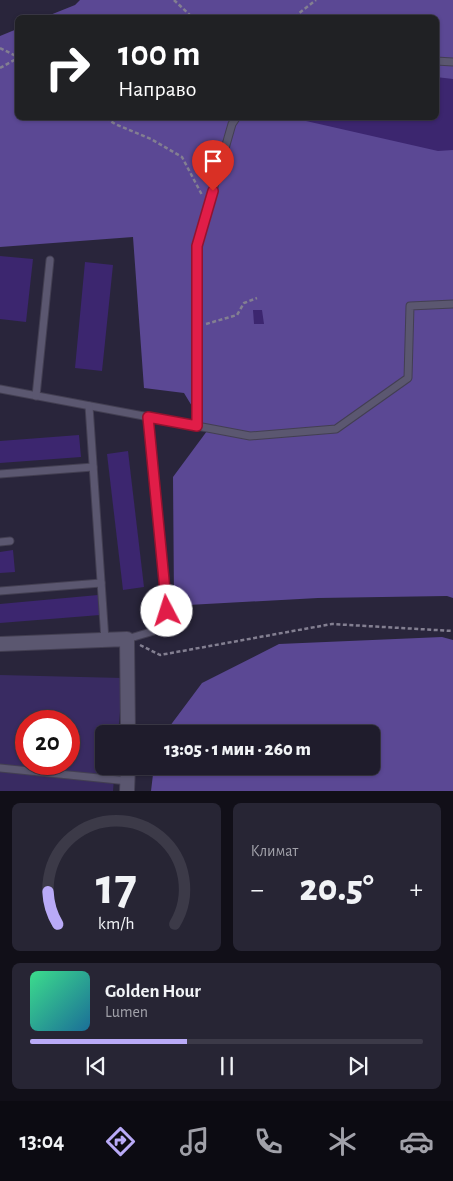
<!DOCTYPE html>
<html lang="ru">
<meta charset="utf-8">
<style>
:root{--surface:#1f1c2c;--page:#272534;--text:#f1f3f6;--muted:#a1a1a9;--line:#3c3a48;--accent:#b9aaf7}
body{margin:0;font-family:"Alegreya Sans",sans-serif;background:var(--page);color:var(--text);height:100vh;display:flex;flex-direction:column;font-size:19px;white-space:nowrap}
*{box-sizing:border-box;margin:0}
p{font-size:16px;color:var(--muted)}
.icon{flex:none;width:28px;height:28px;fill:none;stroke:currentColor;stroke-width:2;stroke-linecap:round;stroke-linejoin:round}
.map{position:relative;height:791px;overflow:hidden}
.details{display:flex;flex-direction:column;gap:12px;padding:12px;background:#110f18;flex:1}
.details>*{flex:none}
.hud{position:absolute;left:15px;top:15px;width:424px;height:105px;border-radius:8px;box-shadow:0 1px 4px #0004,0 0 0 1px var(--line);background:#202124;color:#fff;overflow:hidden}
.speed{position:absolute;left:15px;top:710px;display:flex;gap:10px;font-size:25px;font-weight:700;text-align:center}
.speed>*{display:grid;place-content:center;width:65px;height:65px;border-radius:50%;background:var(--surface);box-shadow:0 1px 4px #0004,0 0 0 1px var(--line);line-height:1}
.speed .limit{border:8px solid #d22;background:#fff;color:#111}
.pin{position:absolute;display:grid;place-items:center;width:42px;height:42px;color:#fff;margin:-51px -21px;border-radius:50% 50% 50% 0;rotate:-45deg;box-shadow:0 0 5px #0007}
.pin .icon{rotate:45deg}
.me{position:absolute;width:55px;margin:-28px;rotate:355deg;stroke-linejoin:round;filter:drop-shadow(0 0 4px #0008)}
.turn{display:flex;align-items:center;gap:18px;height:105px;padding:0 20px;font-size:22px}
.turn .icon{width:65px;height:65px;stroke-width:2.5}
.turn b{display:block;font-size:35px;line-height:42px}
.big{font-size:38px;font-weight:800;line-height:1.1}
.details .widget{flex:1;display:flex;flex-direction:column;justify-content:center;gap:8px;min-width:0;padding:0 18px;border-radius:8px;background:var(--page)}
.details .dial{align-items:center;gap:0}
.dial svg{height:130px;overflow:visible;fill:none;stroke:var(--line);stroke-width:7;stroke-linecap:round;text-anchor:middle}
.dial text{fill:var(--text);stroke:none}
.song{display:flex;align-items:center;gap:15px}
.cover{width:60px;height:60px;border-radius:8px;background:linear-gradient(135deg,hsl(150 70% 55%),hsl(200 70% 35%))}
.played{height:5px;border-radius:2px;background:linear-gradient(90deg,var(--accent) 40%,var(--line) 40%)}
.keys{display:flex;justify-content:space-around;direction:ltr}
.heat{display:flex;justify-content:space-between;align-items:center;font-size:28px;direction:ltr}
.details .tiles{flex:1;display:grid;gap:12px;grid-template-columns:1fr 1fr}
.widget:last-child{grid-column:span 2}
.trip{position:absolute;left:95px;top:725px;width:285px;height:50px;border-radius:8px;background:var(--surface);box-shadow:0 1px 4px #0004,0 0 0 1px var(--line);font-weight:800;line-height:50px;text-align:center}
.tab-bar{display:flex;height:80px;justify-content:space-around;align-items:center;background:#0c0b12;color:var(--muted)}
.tab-bar .icon{width:35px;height:35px}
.tab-bar .current{color:var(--accent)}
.tab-bar b{font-size:22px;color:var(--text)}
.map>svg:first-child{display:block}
</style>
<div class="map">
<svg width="453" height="791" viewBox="0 0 453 791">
<rect width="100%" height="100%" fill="#29253b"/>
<path fill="#392b62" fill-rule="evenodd" d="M0,675L123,678L118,734H104V766H115L113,791H0ZM26,721H69V764H26Z"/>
<g fill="#5b4894">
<path d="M80,0H453V598L447,596L318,598L188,605L174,599L173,477L207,431L184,393L144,388L133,237L0,247V36L17,29L18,118H436V18L45,17L75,5Z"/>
<path d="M442,637L453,640V791H151L154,766H371V734H164L202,683L279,644Z"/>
</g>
<g fill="#3c266f">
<path d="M436,77L453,79V150L438,151L306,121L307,118H436Z"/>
<path d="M0,256L33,259L26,322L0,319Z"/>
<path d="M85,262L113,265L102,371L75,368Z"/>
<path d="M253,310H262L264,324H254Z"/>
<path d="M79,435L81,457L0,463V441Z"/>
<path d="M128,451L144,587L123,590L107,454Z"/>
<path d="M13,550L15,572L0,573V552Z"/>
<path d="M98,595L100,615L0,623V604Z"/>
</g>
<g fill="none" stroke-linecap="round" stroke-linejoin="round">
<g stroke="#433f52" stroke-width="9">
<g id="lane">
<path d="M436,61L453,62"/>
<path d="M0,389L250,436L336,429L408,378L410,306L453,304"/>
<path d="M36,396L50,260"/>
<path d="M89,406L105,640"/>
<path d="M197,426V246L232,124L236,118"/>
<path d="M0,474L93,467"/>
<path d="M0,542L10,541"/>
<path d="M0,591L101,583"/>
<path d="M127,639L154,631L167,611L148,417"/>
<path d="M0,768L128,781"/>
</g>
</g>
<g stroke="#433f52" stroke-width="16">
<g id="street">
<path d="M0,644L127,639L128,734"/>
<path d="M127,791L128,766"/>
</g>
</g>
<g stroke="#837f91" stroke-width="2.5" stroke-dasharray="4 2.5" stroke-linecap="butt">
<path d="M174,0L193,18"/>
<path d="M296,18L298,14L316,0"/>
<path d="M0,48L18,57"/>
<path d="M0,68L18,58"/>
<path d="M106,118L115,124L151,139L182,157L202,195"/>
<path d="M206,324L237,315L244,303L257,298"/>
<path d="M140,645L160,655L332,624L453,631"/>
</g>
<use href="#lane" stroke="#5b5770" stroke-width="7"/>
<use href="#street" stroke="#5b5770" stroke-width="14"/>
</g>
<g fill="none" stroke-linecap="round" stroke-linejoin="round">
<g stroke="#92132f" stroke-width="12">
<path id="route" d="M167,611L148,417L197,426V246L213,191"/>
</g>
<use href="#route" stroke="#e11d48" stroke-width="9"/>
</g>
</svg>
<div class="speed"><div class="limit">20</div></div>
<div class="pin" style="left:213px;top:191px;background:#d93025"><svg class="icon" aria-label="arrive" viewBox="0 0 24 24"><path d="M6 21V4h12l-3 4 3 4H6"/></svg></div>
<svg class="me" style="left:167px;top:611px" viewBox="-20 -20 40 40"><circle r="19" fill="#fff"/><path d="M0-13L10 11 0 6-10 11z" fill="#e11d48"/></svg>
<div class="trip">13:05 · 1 мин · 260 m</div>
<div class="hud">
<div class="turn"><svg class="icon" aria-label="right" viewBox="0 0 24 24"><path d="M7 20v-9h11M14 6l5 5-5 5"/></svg><div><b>100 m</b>Направо</div></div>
</div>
</div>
<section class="details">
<div class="tiles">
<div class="widget dial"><svg viewBox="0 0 100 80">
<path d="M14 69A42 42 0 1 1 86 69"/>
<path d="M14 69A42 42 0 0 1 8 49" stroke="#b9aaf7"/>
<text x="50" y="56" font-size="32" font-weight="700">17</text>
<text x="50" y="72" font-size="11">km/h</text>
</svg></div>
<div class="widget"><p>Климат</p>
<div class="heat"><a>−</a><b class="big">20.5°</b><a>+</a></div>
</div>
<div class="widget">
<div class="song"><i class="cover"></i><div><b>Golden Hour</b><p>Lumen</p></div></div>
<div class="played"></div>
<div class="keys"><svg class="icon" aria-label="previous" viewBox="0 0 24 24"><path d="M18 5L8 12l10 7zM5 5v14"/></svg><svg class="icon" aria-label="pause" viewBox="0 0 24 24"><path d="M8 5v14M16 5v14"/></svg><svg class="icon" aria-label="next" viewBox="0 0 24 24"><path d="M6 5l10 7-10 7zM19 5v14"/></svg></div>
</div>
</div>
</section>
<nav class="tab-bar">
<b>13:04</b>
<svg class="icon current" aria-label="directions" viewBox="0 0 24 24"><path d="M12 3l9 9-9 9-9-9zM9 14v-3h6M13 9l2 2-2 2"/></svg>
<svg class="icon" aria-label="music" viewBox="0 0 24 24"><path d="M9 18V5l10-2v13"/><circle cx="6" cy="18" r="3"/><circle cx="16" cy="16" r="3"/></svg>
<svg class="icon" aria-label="phone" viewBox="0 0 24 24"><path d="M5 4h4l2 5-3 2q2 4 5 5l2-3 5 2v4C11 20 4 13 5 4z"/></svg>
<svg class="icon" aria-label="climate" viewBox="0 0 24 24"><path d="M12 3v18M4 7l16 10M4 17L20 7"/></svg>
<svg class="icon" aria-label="car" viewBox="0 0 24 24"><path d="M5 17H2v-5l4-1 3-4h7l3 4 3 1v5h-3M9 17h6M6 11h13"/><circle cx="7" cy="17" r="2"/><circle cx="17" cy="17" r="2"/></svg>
</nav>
